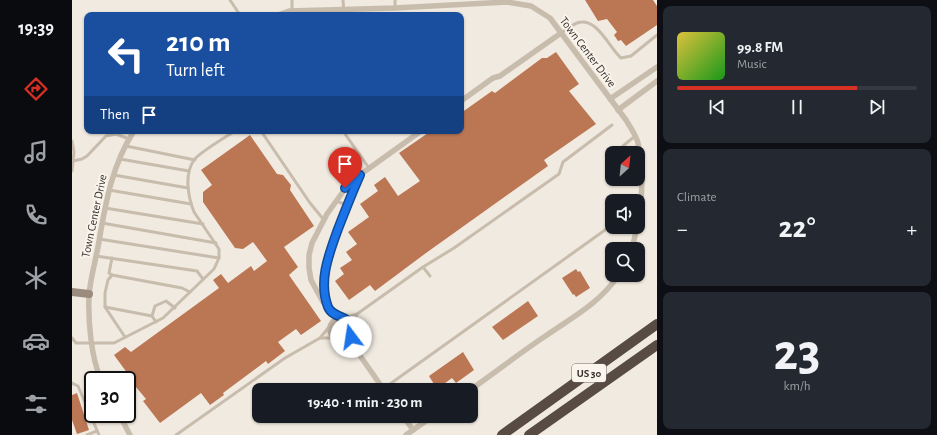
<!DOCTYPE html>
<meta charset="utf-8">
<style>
:root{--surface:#171b24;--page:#242831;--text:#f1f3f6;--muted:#9ea1a6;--line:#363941;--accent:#d93025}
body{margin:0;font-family:"Alegreya Sans",sans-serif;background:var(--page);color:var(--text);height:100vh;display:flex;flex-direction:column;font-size:15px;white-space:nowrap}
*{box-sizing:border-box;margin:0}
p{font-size:13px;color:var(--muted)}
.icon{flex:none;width:22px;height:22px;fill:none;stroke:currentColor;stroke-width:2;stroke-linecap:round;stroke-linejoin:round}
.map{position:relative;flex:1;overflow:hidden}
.drawer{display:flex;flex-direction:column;gap:6px;padding:6px;background:#0d0f14;width:280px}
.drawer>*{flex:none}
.top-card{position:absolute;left:12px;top:12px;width:380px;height:122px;border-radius:8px;box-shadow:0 1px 3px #0004;background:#1a4fa0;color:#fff;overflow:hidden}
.needle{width:26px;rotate:27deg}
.buttons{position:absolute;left:533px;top:146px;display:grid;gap:8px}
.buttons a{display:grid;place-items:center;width:40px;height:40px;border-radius:8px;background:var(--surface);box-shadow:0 1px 3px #0004;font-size:20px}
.speed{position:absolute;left:12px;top:371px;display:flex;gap:8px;font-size:20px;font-weight:700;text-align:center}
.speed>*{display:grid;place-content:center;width:52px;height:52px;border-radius:50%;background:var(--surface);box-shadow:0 1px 3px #0004;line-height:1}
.speed .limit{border:2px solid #111;border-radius:6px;background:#fff;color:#111}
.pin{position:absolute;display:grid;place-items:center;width:34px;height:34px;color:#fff;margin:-41px -17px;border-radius:50% 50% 50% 0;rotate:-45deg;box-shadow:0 0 4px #0007}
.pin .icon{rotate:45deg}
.me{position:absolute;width:44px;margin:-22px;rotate:346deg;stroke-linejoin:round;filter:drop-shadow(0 0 3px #0008)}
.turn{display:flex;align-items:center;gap:14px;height:84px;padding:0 16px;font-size:18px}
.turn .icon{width:52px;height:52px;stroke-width:2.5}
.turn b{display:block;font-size:28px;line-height:34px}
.then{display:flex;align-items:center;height:38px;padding:0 16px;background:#0003;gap:8px;font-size:15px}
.big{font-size:30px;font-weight:700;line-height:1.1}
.drawer .card{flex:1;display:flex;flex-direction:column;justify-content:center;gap:6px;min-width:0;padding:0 14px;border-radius:8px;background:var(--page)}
.drawer .dial{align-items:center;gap:0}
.dial b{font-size:52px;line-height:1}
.song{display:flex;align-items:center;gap:12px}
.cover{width:48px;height:48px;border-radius:6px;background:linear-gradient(135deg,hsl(50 70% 55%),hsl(120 70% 35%))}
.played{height:4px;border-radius:2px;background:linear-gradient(90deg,var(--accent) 75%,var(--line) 75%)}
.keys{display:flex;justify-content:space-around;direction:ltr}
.heat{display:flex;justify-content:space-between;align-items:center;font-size:22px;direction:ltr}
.trip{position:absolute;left:180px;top:383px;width:226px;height:40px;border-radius:8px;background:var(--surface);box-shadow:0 1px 3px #0004;font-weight:700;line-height:40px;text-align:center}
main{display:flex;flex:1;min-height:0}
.tab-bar{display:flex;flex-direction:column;width:72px;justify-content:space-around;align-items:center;background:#090b0e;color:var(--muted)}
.tab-bar .icon{width:28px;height:28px}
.tab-bar .active{color:var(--accent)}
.tab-bar b{font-size:18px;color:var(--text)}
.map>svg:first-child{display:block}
</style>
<main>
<nav class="tab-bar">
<b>19:39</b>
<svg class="icon active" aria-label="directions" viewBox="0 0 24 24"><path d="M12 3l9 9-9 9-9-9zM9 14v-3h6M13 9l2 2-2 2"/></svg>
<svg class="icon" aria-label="music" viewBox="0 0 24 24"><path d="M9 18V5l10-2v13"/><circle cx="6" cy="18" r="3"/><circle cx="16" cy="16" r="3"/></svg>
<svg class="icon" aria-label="phone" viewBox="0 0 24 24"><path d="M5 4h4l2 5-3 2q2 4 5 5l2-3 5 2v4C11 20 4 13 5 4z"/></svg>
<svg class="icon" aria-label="climate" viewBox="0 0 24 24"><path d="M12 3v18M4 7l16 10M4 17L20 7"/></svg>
<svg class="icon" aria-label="car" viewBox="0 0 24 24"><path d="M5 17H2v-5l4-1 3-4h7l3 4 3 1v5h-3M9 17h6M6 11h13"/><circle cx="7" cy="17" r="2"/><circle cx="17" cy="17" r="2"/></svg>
<svg class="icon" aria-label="filters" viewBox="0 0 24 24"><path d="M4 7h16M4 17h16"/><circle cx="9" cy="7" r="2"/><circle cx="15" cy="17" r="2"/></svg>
</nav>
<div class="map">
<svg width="585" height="435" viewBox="0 0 585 435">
<rect width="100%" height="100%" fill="#f1eae0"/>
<g fill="#bb7754">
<path d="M513,0H581L585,6V25L554,46L549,40L546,41L542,35L545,32L535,19L526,21Z"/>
<path d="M484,52L507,84L497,91L524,124L472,160L476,166L354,253L303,291L298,285L277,300L263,281L272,274L268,268L280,260L274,252L285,244L276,232L297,217L288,204L306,191L302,185L313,177L326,196L348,181L327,153L359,131H389V113L420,91L423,93L470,58H475Z"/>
<path d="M178,135L205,174L211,175L219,185L218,190L242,226L212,247L226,267L217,275L249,321L229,335L224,329L206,342L213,351L196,364L194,361L151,393L152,395L138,405L129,393L88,423L71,401L74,399L64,387L55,394V380H49L56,374L42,355L53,347L59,352L147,288L141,280L149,274L156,283L179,266L182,271L195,261L181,242L171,249L163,248L131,202V192L140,185L129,170Z"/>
<path d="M504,269L506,272L508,271L518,288L504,297L502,294L501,295L490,278Z"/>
<path d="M456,301L466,316L431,340L420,327Z"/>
<path d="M391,352L402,370L384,383L380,378L365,389L357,376Z"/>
<path d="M5,393L17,430L5,434L0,420V395Z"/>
</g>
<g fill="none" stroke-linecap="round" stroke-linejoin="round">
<g stroke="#c8bcad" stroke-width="3">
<path d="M158,0L168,15"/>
<path d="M220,0V11"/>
<path d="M271,0L272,15"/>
<path d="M323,8V0"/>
<path d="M489,33C494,30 500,25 505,23C525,16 537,48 549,58L559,56L585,35"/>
<path d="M189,131L238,203L252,220"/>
<path d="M271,131L297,168"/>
<path d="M0,141L2,152L0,171"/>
<path d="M54,146L123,160"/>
<path d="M551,146L563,136"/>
<path d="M48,159L117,171"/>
<path d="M1,161L10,159L15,156L34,136L44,134L57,139"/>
<path d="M42,175L116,188"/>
<path d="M37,190L119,204"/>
<path d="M264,201L275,205"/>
<path d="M33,208L131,224"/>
<path d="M30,223L144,243"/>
<path d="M27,239L147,258"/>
<path d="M24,256L125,271L131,279"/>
<path d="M40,258L37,273L40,275"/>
<path d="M351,267L382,248L487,174L491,162L540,125"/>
<path d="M33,307L80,316L84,322"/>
<path d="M80,316L83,306L94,301L103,308"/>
<path d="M273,318L285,314L351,267L358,276"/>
<path d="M280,327L285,314"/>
<path d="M53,337L33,307V293L36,280L40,275L110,288L118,292"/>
<path d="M0,338L4,343H42L91,318L142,269L147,258V249L122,212C116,197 112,174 122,160C128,152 154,137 163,131"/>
<path d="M248,338H263"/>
<path d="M0,383L6,386L27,435"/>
<path d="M311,389L540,225"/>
<path d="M15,435L25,431"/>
<path d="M104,435L213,358L248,338L257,327"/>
</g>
<g stroke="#c8bcad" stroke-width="5.5">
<path d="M206,15L217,11L323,8L435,2L459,6L478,18L554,120C558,127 564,135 566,143C571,163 571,201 566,221"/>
<path d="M538,99L585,67"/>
<path d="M389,101L421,78L428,76L489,33"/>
<path d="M546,110L585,81"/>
<path d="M560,249L565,227"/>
<path d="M256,307L252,283L254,265L277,198L288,175"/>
<path d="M267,317L259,311L251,302L239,280L237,268V255L240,243L255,214L278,182L349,131"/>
<circle cx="269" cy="329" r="11"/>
<path d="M279,333L282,347L312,390"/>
<path d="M29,380C19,357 16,321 17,296C18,280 23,263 26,247C33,207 39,166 62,131"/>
<path d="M398,390C424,372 449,352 475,335C504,315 526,304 547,275"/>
<path d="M47,414L58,435"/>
<path d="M331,416L341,430"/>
<path d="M334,435L361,416"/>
</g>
<path stroke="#9c8c7e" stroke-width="8" d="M0,292L17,294"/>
<g stroke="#574b43" stroke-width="10">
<path d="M430,435L585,324"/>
<path d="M457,435L585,345"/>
</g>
</g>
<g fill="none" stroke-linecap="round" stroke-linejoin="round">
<g stroke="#114b97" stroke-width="10">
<path id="route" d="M273,188L282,179L288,175C280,193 273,211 266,229C257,254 246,281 256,307C261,319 279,315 280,328C280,331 279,334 279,337"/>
</g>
<use href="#route" stroke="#1a73e8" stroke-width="7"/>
</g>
<g text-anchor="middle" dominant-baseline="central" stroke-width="4" stroke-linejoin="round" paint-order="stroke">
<rect fill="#f9f4ec" stroke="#716b65" stroke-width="1" x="500" y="364" width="34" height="18" rx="3"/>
<g font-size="11" font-weight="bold" fill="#37302b">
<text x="517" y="373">US 30</text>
</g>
<g font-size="12" fill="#37302b" stroke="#f9f4ec">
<text transform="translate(516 52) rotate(53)">Town Center Drive</text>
<text transform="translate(22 216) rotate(-78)">Town Center Drive</text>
</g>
</g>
</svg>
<div class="buttons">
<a><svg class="needle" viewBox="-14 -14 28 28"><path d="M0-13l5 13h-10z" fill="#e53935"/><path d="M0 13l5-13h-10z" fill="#9ea1a6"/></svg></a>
<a><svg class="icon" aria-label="sound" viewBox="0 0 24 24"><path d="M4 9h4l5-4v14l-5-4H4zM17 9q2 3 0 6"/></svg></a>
<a><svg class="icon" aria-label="search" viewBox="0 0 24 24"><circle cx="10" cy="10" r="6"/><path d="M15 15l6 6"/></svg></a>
</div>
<div class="speed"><div class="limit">30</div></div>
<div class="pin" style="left:273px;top:188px;background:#d93025"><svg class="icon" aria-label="arrive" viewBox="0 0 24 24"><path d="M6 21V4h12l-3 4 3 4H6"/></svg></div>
<svg class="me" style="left:279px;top:337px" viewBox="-20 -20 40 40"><circle r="19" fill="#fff"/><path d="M0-13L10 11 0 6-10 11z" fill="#1a73e8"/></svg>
<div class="trip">19:40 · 1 min · 230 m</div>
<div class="top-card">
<div class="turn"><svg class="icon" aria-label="left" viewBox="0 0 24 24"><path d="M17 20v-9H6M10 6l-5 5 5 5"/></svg><div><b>210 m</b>Turn left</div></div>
<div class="then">Then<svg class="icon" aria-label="arrive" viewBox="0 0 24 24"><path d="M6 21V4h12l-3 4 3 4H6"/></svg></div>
</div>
</div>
<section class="drawer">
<div class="card">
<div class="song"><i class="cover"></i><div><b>99.8 FM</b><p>Music</p></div></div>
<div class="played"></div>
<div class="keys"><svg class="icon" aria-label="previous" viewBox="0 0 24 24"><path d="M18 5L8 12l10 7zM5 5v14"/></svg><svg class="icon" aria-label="pause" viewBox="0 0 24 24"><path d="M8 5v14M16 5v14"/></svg><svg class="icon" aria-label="next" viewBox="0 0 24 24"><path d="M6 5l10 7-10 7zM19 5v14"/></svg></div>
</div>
<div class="card"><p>Climate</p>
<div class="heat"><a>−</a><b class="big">22°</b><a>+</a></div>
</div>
<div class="card dial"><b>23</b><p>km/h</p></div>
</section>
</main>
